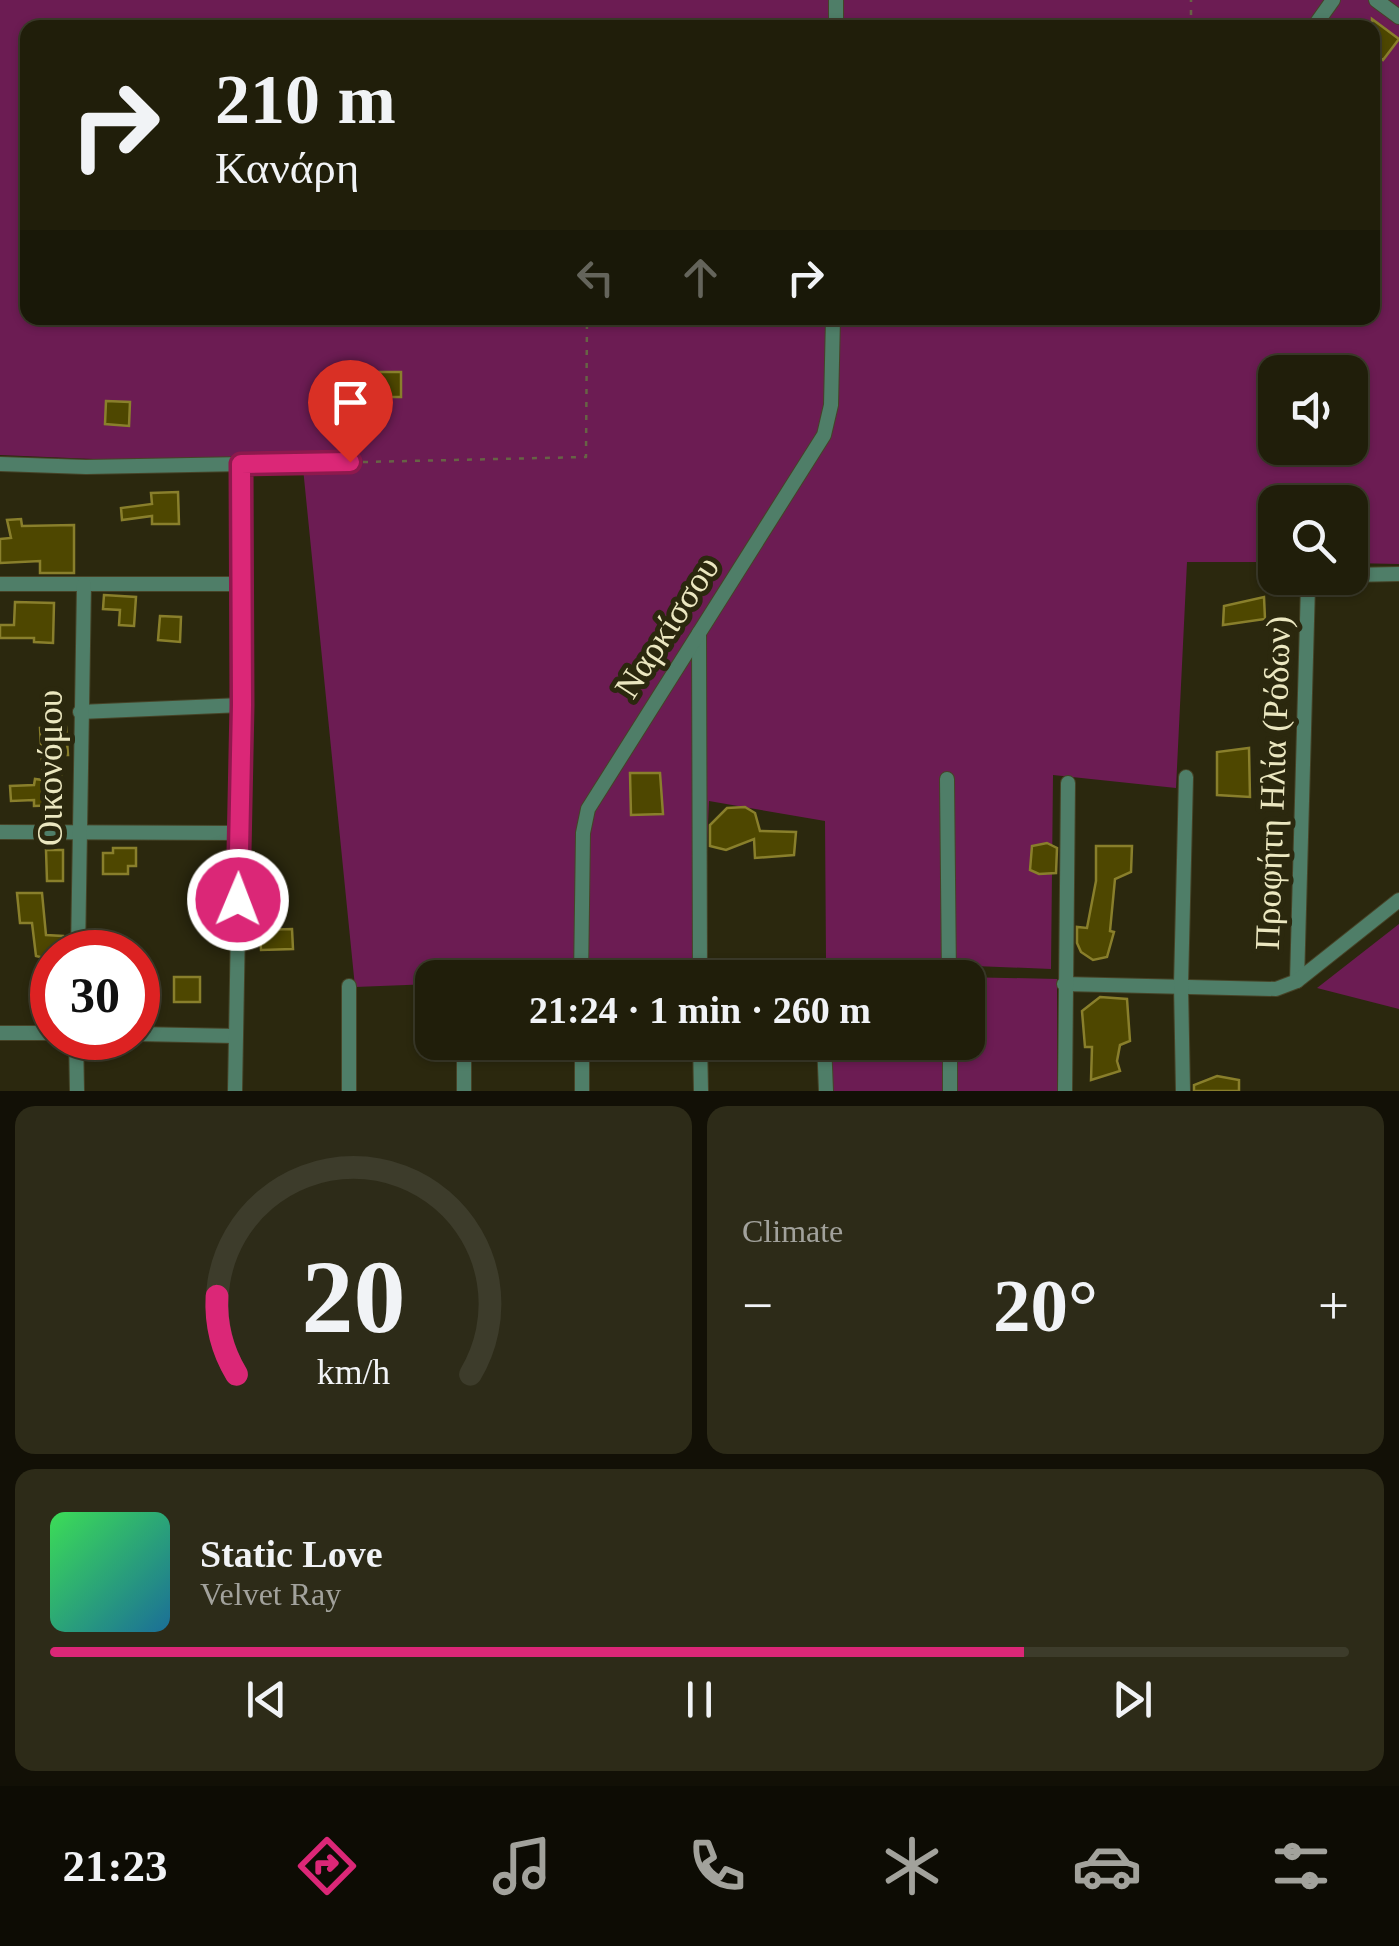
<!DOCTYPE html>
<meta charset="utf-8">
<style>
:root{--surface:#201e0a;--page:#2d2b18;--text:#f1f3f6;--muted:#a2a29c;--line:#3d3c2b;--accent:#db2777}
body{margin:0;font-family:Georgia,serif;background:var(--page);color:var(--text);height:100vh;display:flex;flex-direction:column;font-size:38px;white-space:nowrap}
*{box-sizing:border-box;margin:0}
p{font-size:32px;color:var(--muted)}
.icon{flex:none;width:55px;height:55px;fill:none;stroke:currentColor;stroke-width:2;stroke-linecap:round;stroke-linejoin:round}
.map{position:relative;height:1091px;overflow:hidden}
.details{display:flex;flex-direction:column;gap:15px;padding:15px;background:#121006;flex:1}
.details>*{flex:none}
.top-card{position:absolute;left:20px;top:20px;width:1360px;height:305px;border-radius:20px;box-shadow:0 2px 8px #0004,0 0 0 2px var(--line);background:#201e0a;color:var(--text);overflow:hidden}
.controls{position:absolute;left:1258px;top:355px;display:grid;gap:20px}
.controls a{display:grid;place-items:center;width:110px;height:110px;border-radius:20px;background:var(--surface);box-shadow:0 2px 8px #0004,0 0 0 2px var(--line);font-size:50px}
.speed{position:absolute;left:30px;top:930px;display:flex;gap:20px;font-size:50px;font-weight:700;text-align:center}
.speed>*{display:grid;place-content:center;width:130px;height:130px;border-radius:50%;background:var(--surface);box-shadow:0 2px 8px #0004,0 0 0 2px var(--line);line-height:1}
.speed .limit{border:15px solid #d22;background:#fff;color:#111}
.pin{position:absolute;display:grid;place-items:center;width:85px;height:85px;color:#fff;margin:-102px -42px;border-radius:50% 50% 50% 0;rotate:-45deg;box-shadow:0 0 10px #0007}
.pin .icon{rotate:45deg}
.me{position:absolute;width:110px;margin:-55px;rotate:1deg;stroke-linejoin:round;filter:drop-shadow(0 0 8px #0008)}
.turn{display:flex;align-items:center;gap:35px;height:210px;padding:0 30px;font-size:45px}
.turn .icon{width:130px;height:130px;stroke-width:2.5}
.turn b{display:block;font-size:70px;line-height:85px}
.lanes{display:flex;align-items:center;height:95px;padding:0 30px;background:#0003;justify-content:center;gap:50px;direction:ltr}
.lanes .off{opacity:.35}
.big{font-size:75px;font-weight:800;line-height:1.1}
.details .tile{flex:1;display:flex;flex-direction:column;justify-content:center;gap:15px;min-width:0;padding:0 35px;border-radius:20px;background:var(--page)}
.details .dial{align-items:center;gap:0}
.dial svg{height:260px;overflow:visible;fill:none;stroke:var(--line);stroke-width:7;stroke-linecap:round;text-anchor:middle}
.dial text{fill:var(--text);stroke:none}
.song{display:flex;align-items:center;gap:30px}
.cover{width:120px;height:120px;border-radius:15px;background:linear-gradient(135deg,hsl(130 70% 55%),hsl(200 70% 35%))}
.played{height:10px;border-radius:5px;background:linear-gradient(90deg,var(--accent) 75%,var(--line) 75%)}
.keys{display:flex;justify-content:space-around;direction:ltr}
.heat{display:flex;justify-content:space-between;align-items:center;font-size:55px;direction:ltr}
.details .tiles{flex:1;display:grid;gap:15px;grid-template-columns:1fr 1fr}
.tile:last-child{grid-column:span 2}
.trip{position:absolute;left:415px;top:960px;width:570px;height:100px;border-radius:20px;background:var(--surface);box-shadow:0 2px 8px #0004,0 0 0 2px var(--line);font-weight:800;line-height:100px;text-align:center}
.tabs{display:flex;height:160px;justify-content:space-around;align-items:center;background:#0d0c04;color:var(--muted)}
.tabs .icon{width:70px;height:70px}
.tabs .on{color:var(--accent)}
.tabs b{font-size:45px;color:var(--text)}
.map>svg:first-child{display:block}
</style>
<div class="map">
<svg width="1399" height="1091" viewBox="0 0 1399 1091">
<rect width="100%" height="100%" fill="#2b280e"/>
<g fill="#6c1c53" fill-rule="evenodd">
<path d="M0,0H1399V564L1350,563V502H1275V562H1187L1176,788L1053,775L1051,969L826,960L825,821L709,801L701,977L432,978V984L355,987L303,468L0,455ZM28,28H1372V318H28ZM1275,372H1350V448H1275Z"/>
<path d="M1399,924V1009L1317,988Z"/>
<path d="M825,974L1057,979V1091H830L828,1043L968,1042V978H825Z"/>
</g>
<g fill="#4e4700" stroke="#897f2b" stroke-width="2.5">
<path d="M1372,19L1399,39L1383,60L1372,52Z"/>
<rect x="374" y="372" width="27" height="25"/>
<path d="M106,401L130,402L129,426L105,424Z"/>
<path d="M178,492L179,524H152V516L122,520L121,508L152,504L151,493Z"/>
<path d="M21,519L22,526L74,525V573H40V561L0,563V539L11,538L7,520Z"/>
<path d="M104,595L136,597L134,626L119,625L120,610L103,609Z"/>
<path d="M1264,597L1265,619L1223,625L1224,606Z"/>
<path d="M15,602L54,603L53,643L34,642V638H0V625H14Z"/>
<path d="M160,616L181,617L180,642L158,640Z"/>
<path d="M66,727L68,755H56L61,770V805L34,806V800L11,801L10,786L34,785L35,779L43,780L40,728Z"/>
<path d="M1249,748L1250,797L1217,795V752Z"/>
<path d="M630,773H660L663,814L631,815Z"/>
<path d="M745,807L755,813L760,831L796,832L794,855L755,858L754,839L726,850L710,846V825L727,808Z"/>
<path d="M1047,843L1057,848L1056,873L1039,874L1030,870L1032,846Z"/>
<path d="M1096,846H1132L1131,872L1115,879L1110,931L1114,932L1107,957L1093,960L1081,952L1077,943V927L1087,928L1096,881Z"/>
<path d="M113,848H136V866H128V874H103V853H113Z"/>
<path d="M46,850H63V881H47Z"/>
<path d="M17,893H42L46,935L63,936V952H52V960L36,956L32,923H20Z"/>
<path d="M292,929L293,949L261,950L260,930Z"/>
<rect x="174" y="977" width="26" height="25"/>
<path d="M1100,997L1127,999L1130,1041L1120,1045L1117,1061L1120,1071L1091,1080L1092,1047H1085L1082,1011Z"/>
<path d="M1217,1076L1239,1080V1091H1194V1085Z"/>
</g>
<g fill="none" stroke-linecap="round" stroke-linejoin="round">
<g stroke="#464327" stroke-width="16">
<g id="minor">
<path d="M1376,0L1399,17"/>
<path d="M836,28V0"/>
<path d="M1313,28L1333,0"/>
<path d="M0,464L86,467L350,462"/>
<path d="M1350,575L1399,574"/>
<path d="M0,584H242"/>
<path d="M699,633L700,978"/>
<path d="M80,712L242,705"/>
<path d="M947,779L949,978"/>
<path d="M0,832L239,833"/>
<path d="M78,952L84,585"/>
<path d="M581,978L583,833L588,809L824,435L831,405L833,318"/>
<path d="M1297,981L1308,585L1312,578"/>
<path d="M1064,984L1276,989L1297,981L1399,900"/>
<path d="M0,1033H52"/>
<path d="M138,1034L235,1036"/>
<path d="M76,1038L77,1091"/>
<path d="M464,1042V1091"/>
<path d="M582,1042V1091"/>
<path d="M700,1042L701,1091"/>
<path d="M824,1042L826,1091"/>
<path d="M950,1042V1091"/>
<path d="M235,1091L242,705L241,464"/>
<path d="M349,1091V986"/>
<path d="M1065,1091L1068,783"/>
<path d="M1183,1091L1181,985L1186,777"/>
</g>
</g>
<g stroke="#676345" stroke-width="2.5" stroke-dasharray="5 8" stroke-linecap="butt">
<path d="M1191,28V0"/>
<path d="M363,462L586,457L587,318"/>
</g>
<use href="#minor" stroke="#4f7e68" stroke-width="14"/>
</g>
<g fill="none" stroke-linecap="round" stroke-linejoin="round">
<g stroke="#8e194d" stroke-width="25">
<path id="route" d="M238,900L242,705L241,464L350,462"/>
</g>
<use href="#route" stroke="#db2777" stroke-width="18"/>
</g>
<g text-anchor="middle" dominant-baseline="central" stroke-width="10" stroke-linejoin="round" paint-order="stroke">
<g font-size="35" fill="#ebe7c0" stroke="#2b280e">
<text transform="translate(667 627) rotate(-57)">Ναρκίσσου</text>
<text transform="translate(50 768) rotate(-90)">Οικονόμου</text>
<text transform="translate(1273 783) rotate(-88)">Προφήτη Ηλία (Ρόδων)</text>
</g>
</g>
</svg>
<div class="controls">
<a><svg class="icon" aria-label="sound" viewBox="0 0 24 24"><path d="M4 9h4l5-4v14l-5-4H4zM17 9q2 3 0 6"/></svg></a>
<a><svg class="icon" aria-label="search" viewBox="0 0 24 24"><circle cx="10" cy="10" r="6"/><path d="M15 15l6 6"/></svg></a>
</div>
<div class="speed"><div class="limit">30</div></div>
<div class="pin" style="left:350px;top:462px;background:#d93025"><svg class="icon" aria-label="arrive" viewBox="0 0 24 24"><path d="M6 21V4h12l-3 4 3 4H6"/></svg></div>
<svg class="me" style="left:238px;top:900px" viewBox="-20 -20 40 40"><circle r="17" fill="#db2777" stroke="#fff" stroke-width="3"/><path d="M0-11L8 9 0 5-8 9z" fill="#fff"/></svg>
<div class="trip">21:24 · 1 min · 260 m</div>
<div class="top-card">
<div class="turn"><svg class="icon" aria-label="right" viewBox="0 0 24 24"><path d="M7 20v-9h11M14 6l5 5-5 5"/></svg><div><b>210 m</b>Κανάρη</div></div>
<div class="lanes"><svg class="icon off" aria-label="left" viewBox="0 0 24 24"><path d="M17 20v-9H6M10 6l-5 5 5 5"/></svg><svg class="icon off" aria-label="ahead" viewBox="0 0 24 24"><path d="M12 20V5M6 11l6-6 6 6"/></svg><svg class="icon" aria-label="right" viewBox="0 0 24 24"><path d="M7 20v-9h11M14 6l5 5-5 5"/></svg></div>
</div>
</div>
<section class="details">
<div class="tiles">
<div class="tile dial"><svg viewBox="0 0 100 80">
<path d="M14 69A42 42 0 1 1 86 69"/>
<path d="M14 69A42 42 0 0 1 8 45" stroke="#db2777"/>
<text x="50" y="56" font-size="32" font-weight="700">20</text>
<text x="50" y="72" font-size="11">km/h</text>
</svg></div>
<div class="tile"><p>Climate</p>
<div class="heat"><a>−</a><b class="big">20°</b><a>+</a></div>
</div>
<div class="tile">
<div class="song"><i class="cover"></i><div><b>Static Love</b><p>Velvet Ray</p></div></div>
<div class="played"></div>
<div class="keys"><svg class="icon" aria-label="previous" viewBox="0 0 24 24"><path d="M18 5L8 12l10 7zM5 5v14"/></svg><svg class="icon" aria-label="pause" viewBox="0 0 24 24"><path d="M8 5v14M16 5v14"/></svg><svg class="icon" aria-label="next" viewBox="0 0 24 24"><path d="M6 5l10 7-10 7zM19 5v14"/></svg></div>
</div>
</div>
</section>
<nav class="tabs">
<b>21:23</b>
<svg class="icon on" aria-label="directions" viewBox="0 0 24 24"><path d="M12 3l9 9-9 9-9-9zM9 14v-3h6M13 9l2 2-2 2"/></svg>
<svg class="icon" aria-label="music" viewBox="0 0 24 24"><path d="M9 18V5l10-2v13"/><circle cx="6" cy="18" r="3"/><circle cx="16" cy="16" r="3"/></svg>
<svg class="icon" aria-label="phone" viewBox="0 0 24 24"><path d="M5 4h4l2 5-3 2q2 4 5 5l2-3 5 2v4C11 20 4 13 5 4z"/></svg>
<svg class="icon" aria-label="climate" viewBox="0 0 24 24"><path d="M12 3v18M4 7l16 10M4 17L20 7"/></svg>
<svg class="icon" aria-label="car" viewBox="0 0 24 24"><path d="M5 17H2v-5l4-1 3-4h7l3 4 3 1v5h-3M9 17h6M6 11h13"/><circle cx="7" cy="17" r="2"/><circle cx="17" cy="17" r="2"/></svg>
<svg class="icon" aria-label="filters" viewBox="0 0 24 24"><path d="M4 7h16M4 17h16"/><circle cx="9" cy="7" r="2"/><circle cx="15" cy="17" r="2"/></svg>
</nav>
